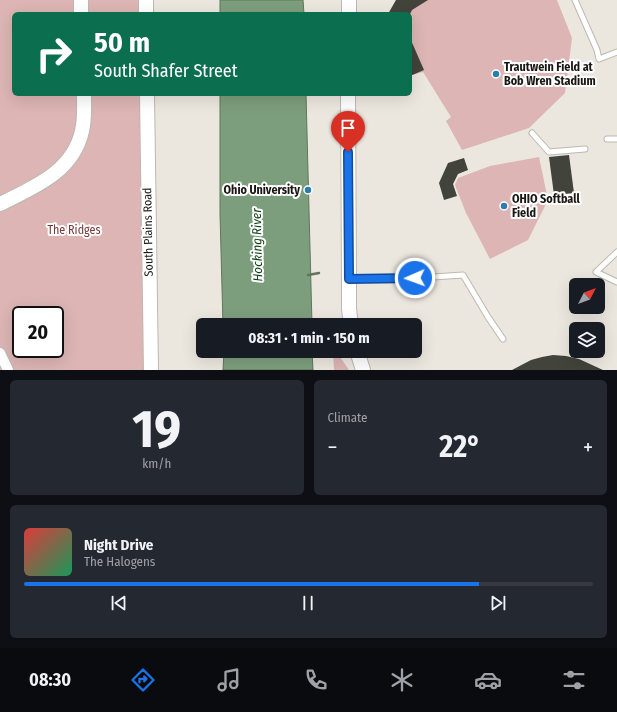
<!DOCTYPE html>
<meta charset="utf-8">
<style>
:root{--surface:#171b24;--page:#242831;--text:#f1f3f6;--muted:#9ea1a6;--line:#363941;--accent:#1a73e8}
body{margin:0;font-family:"Fira Sans Condensed",sans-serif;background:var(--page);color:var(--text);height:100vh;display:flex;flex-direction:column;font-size:15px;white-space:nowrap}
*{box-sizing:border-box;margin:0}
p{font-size:13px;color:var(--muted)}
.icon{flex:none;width:22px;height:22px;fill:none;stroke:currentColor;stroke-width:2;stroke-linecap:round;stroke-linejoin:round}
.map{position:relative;height:370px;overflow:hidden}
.side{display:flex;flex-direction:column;gap:10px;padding:10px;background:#0d0f14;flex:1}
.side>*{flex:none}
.top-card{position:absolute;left:12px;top:12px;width:400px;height:84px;border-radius:6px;box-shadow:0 4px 16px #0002;background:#0b6e4f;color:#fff;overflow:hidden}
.needle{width:26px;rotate:48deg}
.fabs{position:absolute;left:569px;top:278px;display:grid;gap:8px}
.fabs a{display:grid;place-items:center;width:36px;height:36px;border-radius:6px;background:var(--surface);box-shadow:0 4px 16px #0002;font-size:20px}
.speed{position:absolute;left:12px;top:306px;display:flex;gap:8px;font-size:20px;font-weight:700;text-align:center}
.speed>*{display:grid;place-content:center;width:52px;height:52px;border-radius:50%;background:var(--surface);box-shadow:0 4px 16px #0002;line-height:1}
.speed .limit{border:2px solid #111;border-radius:6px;background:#fff;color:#111}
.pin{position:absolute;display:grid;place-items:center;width:34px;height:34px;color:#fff;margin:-41px -17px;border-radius:50% 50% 50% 0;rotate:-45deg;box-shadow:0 0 4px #0007}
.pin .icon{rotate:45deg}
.me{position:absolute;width:44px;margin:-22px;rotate:268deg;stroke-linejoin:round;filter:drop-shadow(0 0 3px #0008)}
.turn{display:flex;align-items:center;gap:14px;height:84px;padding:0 16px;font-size:18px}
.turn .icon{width:52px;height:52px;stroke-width:2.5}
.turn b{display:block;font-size:28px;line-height:34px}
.big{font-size:30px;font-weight:700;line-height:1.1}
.side .tile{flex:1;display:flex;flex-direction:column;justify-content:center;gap:6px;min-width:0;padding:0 14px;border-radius:6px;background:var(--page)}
.side .dial{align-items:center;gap:0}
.dial b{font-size:52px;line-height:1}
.song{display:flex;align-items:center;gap:12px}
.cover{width:48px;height:48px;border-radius:6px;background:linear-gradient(135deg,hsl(0 70% 55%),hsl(150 70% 35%))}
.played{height:4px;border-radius:2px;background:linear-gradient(90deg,var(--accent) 80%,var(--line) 80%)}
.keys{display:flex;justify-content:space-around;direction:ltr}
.heat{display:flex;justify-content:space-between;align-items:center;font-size:22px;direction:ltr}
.side .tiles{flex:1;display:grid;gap:10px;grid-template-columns:1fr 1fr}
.tile:last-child{grid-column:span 2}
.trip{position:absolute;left:196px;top:318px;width:226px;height:40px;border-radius:6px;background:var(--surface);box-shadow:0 4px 16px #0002;font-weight:700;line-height:40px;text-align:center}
.dock{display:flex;height:64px;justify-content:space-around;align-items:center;background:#090b0e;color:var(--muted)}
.dock .icon{width:28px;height:28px}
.dock .selected{color:var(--accent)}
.dock b{font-size:18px;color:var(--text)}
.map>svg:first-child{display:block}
</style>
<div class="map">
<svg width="617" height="370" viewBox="0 0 617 370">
<rect width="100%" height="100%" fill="#ece7de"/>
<g fill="#dcb5b4" fill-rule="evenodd">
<path d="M0,0H146V14H14V94H147L151,370H0ZM21,315H55V349H21Z"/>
<path d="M396,0H557L572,38L565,93L529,128L462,150L446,121L451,117L423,72L412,75L410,72V14H389Z"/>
<path d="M539,157L548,200L528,240L490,259L466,213L455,185L458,178L490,166Z"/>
<path d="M333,351H336L349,370H334Z"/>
</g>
<g fill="#7d9e7c" stroke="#5f765d">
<path d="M220,0H303L304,14H220Z"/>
<path d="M220,94H306L312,325H223L220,214Z"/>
<path d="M224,351H312L313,370H223Z"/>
</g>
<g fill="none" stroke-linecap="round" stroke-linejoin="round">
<path stroke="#5f765d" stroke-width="2.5" d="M308,275L319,273"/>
</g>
<g fill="#42433b">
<path d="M396,0H428L412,10L410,14H388Z"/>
<path d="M410,38L424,70L410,76Z"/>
<path d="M569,155L574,193L554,195L549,157Z"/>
<path d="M464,158L468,170L458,174L453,184L457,196L444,200L439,183L448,163Z"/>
<path d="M553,355L566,356L579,359L603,370H512L531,360L542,357Z"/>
</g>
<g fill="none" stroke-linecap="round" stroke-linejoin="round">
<g stroke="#bdb8b0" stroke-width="7">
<g id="lane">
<path d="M575,0L597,50L599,59L617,52"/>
<path d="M532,133L549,152L585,149"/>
<path d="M607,139H617"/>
<path d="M617,252L596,272L617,282"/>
<path d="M349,279H403L463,275L488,317L503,339"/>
</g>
</g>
<g stroke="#bdb8b0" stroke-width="12">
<path id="street" d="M0,353L8,370"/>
</g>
<g stroke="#bdb8b0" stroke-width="16">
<g id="secondary">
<path d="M81,0V14"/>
<path d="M146,0V14"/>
<path d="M349,14V0"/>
<path d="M147,94L151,370"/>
<path d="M348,94L349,279V309L351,325"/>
<path d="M0,204C34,187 73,172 82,131C85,119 84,106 84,94"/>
<path d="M357,351L363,370"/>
</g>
</g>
<use href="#lane" stroke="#fff" stroke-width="5"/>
<use href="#street" stroke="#fff" stroke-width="10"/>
<use href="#secondary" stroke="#fff" stroke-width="14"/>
</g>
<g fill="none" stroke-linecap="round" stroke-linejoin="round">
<g stroke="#114b97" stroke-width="10">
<path id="route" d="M348,152L349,279L415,278"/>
</g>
<use href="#route" stroke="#1a73e8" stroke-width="7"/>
</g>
<g fill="#2a7eae" stroke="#fff" stroke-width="1.5">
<circle cx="496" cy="74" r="4"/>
<circle cx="308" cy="190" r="4"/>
<circle cx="504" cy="206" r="4"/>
</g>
<g text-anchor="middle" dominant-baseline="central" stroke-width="4" stroke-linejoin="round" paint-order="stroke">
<g font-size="12" font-weight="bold" fill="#191714" stroke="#fff" text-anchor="start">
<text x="504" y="67">Trautwein Field at<tspan x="504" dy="14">Bob Wren Stadium</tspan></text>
<text x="300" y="190" text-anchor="end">Ohio University</text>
<text x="512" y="199">OHIO Softball<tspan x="512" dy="14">Field</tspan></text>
</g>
<g font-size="12" fill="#7a393b" stroke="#fff">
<text x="74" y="230">The Ridges</text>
</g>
<g font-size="12" fill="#191714" stroke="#fff">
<text transform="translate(148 232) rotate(-91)">South Plains Road</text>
</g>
<g font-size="13" font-style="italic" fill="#104215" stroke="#fff">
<text transform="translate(257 245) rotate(-91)">Hocking River</text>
</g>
</g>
</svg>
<div class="fabs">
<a><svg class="needle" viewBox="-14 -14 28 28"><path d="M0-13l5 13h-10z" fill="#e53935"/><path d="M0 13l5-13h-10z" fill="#9ea1a6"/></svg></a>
<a><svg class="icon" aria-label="layers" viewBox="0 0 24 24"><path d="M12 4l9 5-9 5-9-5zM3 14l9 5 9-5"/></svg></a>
</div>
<div class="speed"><div class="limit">20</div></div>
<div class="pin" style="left:348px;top:152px;background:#d93025"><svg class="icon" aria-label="arrive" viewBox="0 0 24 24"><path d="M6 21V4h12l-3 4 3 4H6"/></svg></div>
<svg class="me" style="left:415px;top:278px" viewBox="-20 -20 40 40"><circle r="17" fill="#1a73e8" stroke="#fff" stroke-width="3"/><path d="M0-11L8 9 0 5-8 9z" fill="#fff"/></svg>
<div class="trip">08:31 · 1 min · 150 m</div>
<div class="top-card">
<div class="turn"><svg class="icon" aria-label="right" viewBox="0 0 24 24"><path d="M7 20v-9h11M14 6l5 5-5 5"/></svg><div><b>50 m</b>South Shafer Street</div></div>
</div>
</div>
<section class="side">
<div class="tiles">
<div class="tile dial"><b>19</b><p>km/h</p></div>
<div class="tile"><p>Climate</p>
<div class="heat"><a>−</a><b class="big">22°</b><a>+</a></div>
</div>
<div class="tile">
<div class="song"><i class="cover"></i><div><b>Night Drive</b><p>The Halogens</p></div></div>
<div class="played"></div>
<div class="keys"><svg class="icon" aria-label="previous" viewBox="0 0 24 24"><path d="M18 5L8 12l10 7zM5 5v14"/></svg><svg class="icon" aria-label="pause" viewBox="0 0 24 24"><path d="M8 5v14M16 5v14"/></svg><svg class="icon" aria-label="next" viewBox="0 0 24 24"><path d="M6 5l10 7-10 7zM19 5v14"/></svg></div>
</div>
</div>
</section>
<nav class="dock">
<b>08:30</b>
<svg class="icon selected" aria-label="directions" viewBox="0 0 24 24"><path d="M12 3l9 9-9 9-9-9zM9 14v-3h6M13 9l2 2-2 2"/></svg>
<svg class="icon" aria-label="music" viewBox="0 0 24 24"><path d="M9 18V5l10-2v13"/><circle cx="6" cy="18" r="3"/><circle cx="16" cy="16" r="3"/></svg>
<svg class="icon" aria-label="phone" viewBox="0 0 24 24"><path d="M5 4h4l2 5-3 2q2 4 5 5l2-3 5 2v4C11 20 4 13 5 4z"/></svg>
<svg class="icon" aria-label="climate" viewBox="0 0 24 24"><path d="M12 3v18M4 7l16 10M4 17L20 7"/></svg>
<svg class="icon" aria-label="car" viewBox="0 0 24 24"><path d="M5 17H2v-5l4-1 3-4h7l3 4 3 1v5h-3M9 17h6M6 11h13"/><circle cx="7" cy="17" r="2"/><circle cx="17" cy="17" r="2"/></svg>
<svg class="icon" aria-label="filters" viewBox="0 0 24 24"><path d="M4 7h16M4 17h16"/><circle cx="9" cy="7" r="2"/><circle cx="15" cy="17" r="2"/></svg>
</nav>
